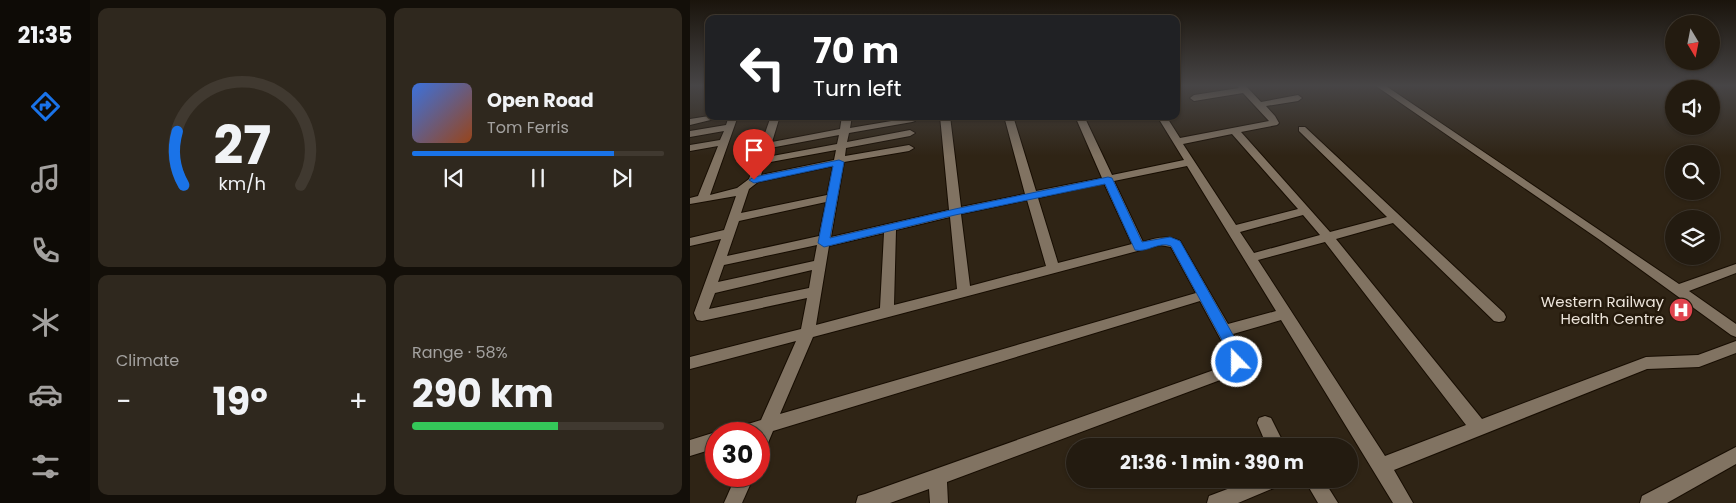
<!DOCTYPE html>
<meta charset="utf-8">
<style>
:root{--surface:#231b10;--page:#2f281e;--text:#f1f3f6;--muted:#a3a19f;--line:#403930;--accent:#1a73e8}
body{margin:0;font-family:Poppins,sans-serif;background:var(--page);color:var(--text);height:100vh;display:flex;flex-direction:column;font-size:19px;white-space:nowrap}
*{box-sizing:border-box;margin:0}
p{font-size:16px;color:var(--muted)}
.icon{flex:none;width:28px;height:28px;fill:none;stroke:currentColor;stroke-width:2;stroke-linecap:round;stroke-linejoin:round}
.map{position:relative;flex:1;overflow:hidden}
.panel{display:flex;flex-direction:column;gap:8px;padding:8px;background:#130f09;width:600px}
.panel>*{flex:none}
.top-card{position:absolute;left:15px;top:15px;width:475px;height:105px;border-radius:10px;box-shadow:0 1px 4px #0004,0 0 0 1px var(--line);background:#202124;color:#fff;overflow:hidden}
.needle{width:32px;rotate:170deg}
.tools{position:absolute;left:975px;top:15px;display:grid;gap:10px}
.tools a{display:grid;place-items:center;width:55px;height:55px;border-radius:50%;background:var(--surface);box-shadow:0 1px 4px #0004,0 0 0 1px var(--line);font-size:25px}
.speed{position:absolute;left:15px;top:422px;display:flex;gap:10px;font-size:25px;font-weight:700;text-align:center}
.speed>*{display:grid;place-content:center;width:65px;height:65px;border-radius:50%;background:var(--surface);box-shadow:0 1px 4px #0004,0 0 0 1px var(--line);line-height:1}
.speed .limit{border:8px solid #d22;background:#fff;color:#111}
.pin{position:absolute;display:grid;place-items:center;width:42px;height:42px;color:#fff;margin:-51px -21px;border-radius:50% 50% 50% 0;rotate:-45deg;box-shadow:0 0 5px #0007}
.pin .icon{rotate:45deg}
.me{position:absolute;width:55px;margin:-28px;rotate:338deg;stroke-linejoin:round;filter:drop-shadow(0 0 4px #0008)}
.turn{display:flex;align-items:center;gap:18px;height:105px;padding:0 25px;font-size:22px}
.turn .icon{width:65px;height:65px;stroke-width:2.5}
.turn b{display:block;font-size:35px;line-height:42px}
.big{font-size:38px;font-weight:700;line-height:1.1}
.panel .card{flex:1;display:flex;flex-direction:column;justify-content:center;gap:8px;min-width:0;padding:0 18px;border-radius:10px;background:var(--page)}
.panel .dial{align-items:center;gap:0}
.dial svg{height:130px;overflow:visible;fill:none;stroke:var(--line);stroke-width:7;stroke-linecap:round;text-anchor:middle}
.dial text{fill:var(--text);stroke:none}
.song{display:flex;align-items:center;gap:15px}
.cover{width:60px;height:60px;border-radius:8px;background:linear-gradient(135deg,hsl(220 70% 55%),hsl(20 70% 35%))}
.played{height:5px;border-radius:2px;background:linear-gradient(90deg,var(--accent) 80%,var(--line) 80%)}
.keys{display:flex;justify-content:space-around;direction:ltr}
.heat{display:flex;justify-content:space-between;align-items:center;font-size:28px;direction:ltr}
.charge{height:8px;border-radius:4px;background:linear-gradient(90deg,#34c759 58%,var(--line) 0)}
.panel .tiles{flex:1;display:grid;gap:8px;grid-template-columns:repeat(2,1fr)}
.trip{position:absolute;left:376px;top:438px;width:292px;height:50px;border-radius:25px;background:var(--surface);box-shadow:0 1px 4px #0004,0 0 0 1px var(--line);font-weight:700;line-height:50px;text-align:center}
main{display:flex;flex:1;min-height:0}
.tab-bar{display:flex;flex-direction:column;width:90px;justify-content:space-around;align-items:center;background:#0e0b06;color:var(--muted)}
.tab-bar .icon{width:35px;height:35px}
.tab-bar .selected{color:var(--accent)}
.tab-bar b{font-size:22px;color:var(--text)}
.map>svg:first-child{display:block}
</style>
<main>
<nav class="tab-bar">
<b>21:35</b>
<svg class="icon selected" aria-label="directions" viewBox="0 0 24 24"><path d="M12 3l9 9-9 9-9-9zM9 14v-3h6M13 9l2 2-2 2"/></svg>
<svg class="icon" aria-label="music" viewBox="0 0 24 24"><path d="M9 18V5l10-2v13"/><circle cx="6" cy="18" r="3"/><circle cx="16" cy="16" r="3"/></svg>
<svg class="icon" aria-label="phone" viewBox="0 0 24 24"><path d="M5 4h4l2 5-3 2q2 4 5 5l2-3 5 2v4C11 20 4 13 5 4z"/></svg>
<svg class="icon" aria-label="climate" viewBox="0 0 24 24"><path d="M12 3v18M4 7l16 10M4 17L20 7"/></svg>
<svg class="icon" aria-label="car" viewBox="0 0 24 24"><path d="M5 17H2v-5l4-1 3-4h7l3 4 3 1v5h-3M9 17h6M6 11h13"/><circle cx="7" cy="17" r="2"/><circle cx="17" cy="17" r="2"/></svg>
<svg class="icon" aria-label="filters" viewBox="0 0 24 24"><path d="M4 7h16M4 17h16"/><circle cx="9" cy="7" r="2"/><circle cx="15" cy="17" r="2"/></svg>
</nav>
<section class="panel">
<div class="tiles">
<div class="card dial"><svg viewBox="0 0 100 80">
<path d="M14 69A42 42 0 1 1 86 69"/>
<path d="M14 69A42 42 0 0 1 10 36" stroke="#1a73e8"/>
<text x="50" y="56" font-size="32" font-weight="700">27</text>
<text x="50" y="72" font-size="11">km/h</text>
</svg></div>
<div class="card">
<div class="song"><i class="cover"></i><div><b>Open Road</b><p>Tom Ferris</p></div></div>
<div class="played"></div>
<div class="keys"><svg class="icon" aria-label="previous" viewBox="0 0 24 24"><path d="M18 5L8 12l10 7zM5 5v14"/></svg><svg class="icon" aria-label="pause" viewBox="0 0 24 24"><path d="M8 5v14M16 5v14"/></svg><svg class="icon" aria-label="next" viewBox="0 0 24 24"><path d="M6 5l10 7-10 7zM19 5v14"/></svg></div>
</div>
<div class="card"><p>Climate</p>
<div class="heat"><a>−</a><b class="big">19°</b><a>+</a></div>
</div>
<div class="card"><p>Range · 58%</p><b class="big">290 km</b><div class="charge"></div></div>
</div>
</section>
<div class="map">
<svg width="1046" height="503" viewBox="0 0 1046 503">
<rect width="100%" height="100%" fill="#2f2415"/>
<g fill="none" stroke-linecap="round" stroke-linejoin="round">
<g stroke="#170d02" stroke-width="2">
<g id="minor">
<path d="M547,86H556L571,102L608,95L612,98L608,101L576,106L585,116L589,123L587,125L551,132L640,232L697,217L609,131V127H615L814,313L816,317L814,321L809,322L804,321L703,223L646,239L792,419L956,357L1008,355L1046,341V353L1009,367L957,369L704,470L723,503H703L591,320L543,334C552,350 558,356 549,373L257,482L258,503H240L239,489L200,503H166L168,496L175,494L538,365V353L510,301L83,431L75,450L69,452V434H40L42,429L71,420L106,341L0,369V357L111,329L117,298L12,321L7,320L4,313L31,239L0,246V238L34,230L46,196L0,204V198L8,196L28,146L0,151V145L30,140L34,131L0,137V131L36,125L39,116H48L20,195L47,188L59,179L81,116H90L82,142L150,129L152,116H162L160,128L225,117V121L222,122L159,133L157,142L220,130L225,133L220,136L156,148L155,156L219,145L224,148L219,151L154,162L141,237L259,210L250,116H260L271,207L335,194L314,116H323L346,191L412,178L385,116H394L422,175L494,160L467,116H476L490,138L579,121L553,93L504,101L500,98L504,95L549,88ZM542,134L608,209L546,225L493,144ZM149,135L147,144L77,157L80,148ZM146,150L144,160L71,175L75,163ZM143,166L137,195L51,213L59,189L68,182ZM497,166L586,311L538,324L490,241C477,235 466,238 453,242L424,181ZM414,183L442,244L368,263L348,198ZM337,200L356,266L280,286L271,214ZM136,202L129,236L37,256L49,221ZM613,215L630,235L564,253L550,232ZM260,217L267,289L204,305L206,230ZM194,233L190,308L126,325L139,246ZM635,242L776,425L695,456L568,260ZM127,245L124,261L28,282L34,265ZM470,245L481,247L506,293L90,414L123,337ZM122,270L119,288L19,309L25,293Z"/>
<path d="M686,86H696L989,284L1046,264V273L999,291L1046,324V337L1041,335L910,240Z"/>
<path d="M19,116H37L0,125V119Z"/>
<path d="M575,416L581,418L595,446H577L567,423L569,418Z"/>
<path d="M26,432L30,434H26V448L0,456V440Z"/>
<path d="M1046,447V464L977,503H950L952,496Z"/>
<path d="M46,476H64L52,503H34Z"/>
<path d="M564,479H594L591,485L548,503H517L519,496Z"/>
<path d="M614,479H633L648,503H628Z"/>
</g>
</g>
<use href="#minor" fill="#817362" fill-rule="evenodd"/>
</g>
<linearGradient id="sky" x2="0" y2="1"><stop stop-color="#1a140c"/><stop offset="0.55" stop-color="#474546"/><stop offset="1" stop-color="#474546" stop-opacity="0"/></linearGradient>
<rect width="1046" height="156" fill="url(#sky)"/>
<path fill="#1a73e8" stroke="#114b97" d="M149,160L154,162L140,238L265,209L418,177L422,178L452,242L480,237L490,241L551,349L554,362L552,365L547,367L542,365L539,353L481,246C469,241 457,253 445,250L415,184L265,215L134,247L128,243L143,166L64,183L59,180L64,177Z"/>
<defs>
<g id="hospital-disc" transform="scale(1.25)"><circle r="9.5" fill="#e0444e" stroke="#251a0c"/><path d="M-5-5h3v3.5h4V-5h3V5h-3V1.5h-4V5h-3Z" fill="#fff"/></g>
</defs>
<g fill-rule="evenodd">
<use href="#hospital-disc" x="991" y="310"/>
</g>
<g text-anchor="middle" dominant-baseline="central" stroke-width="5" stroke-linejoin="round" paint-order="stroke">
<g font-size="15" fill="#ece4da" stroke="#251a0c" text-anchor="end">
<text x="974" y="301">Western Railway<tspan x="974" dy="17">Health Centre</tspan></text>
</g>
</g>
</svg>
<div class="tools">
<a><svg class="needle" viewBox="-14 -14 28 28"><path d="M0-13l5 13h-10z" fill="#e53935"/><path d="M0 13l5-13h-10z" fill="#a3a19f"/></svg></a>
<a><svg class="icon" aria-label="sound" viewBox="0 0 24 24"><path d="M4 9h4l5-4v14l-5-4H4zM17 9q2 3 0 6"/></svg></a>
<a><svg class="icon" aria-label="search" viewBox="0 0 24 24"><circle cx="10" cy="10" r="6"/><path d="M15 15l6 6"/></svg></a>
<a><svg class="icon" aria-label="layers" viewBox="0 0 24 24"><path d="M12 4l9 5-9 5-9-5zM3 14l9 5 9-5"/></svg></a>
</div>
<div class="speed"><div class="limit">30</div></div>
<div class="pin" style="left:64px;top:180px;background:#d93025"><svg class="icon" aria-label="arrive" viewBox="0 0 24 24"><path d="M6 21V4h12l-3 4 3 4H6"/></svg></div>
<svg class="me" style="left:547px;top:362px" viewBox="-20 -20 40 40"><circle r="17" fill="#1a73e8" stroke="#fff" stroke-width="3"/><path d="M0-11L8 9 0 5-8 9z" fill="#fff"/></svg>
<div class="trip">21:36 · 1 min · 390 m</div>
<div class="top-card">
<div class="turn"><svg class="icon" aria-label="left" viewBox="0 0 24 24"><path d="M17 20v-9H6M10 6l-5 5 5 5"/></svg><div><b>70 m</b>Turn left</div></div>
</div>
</div>
</main>
